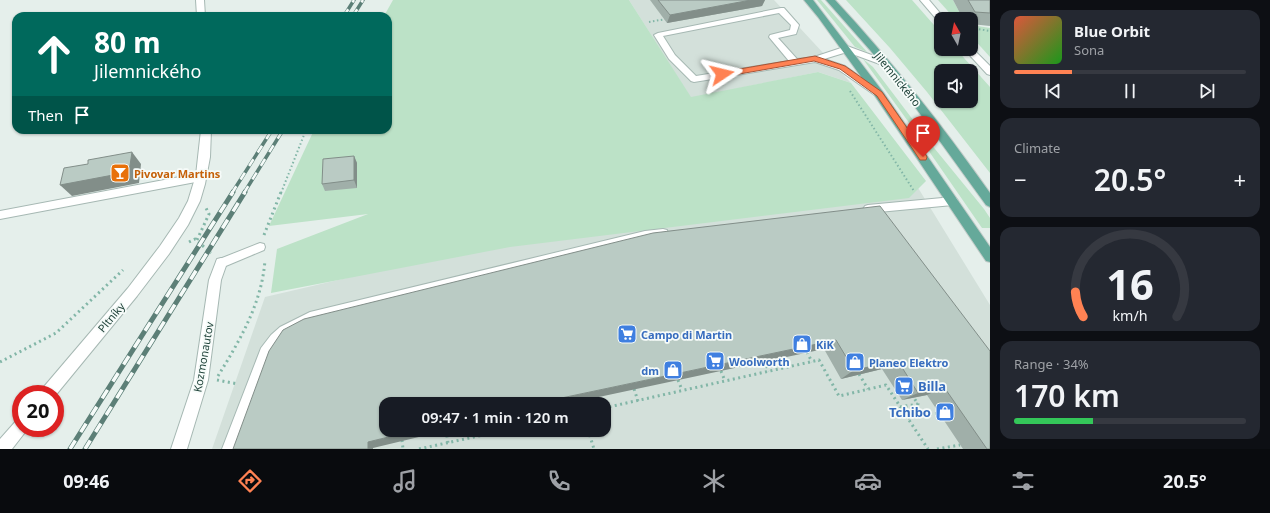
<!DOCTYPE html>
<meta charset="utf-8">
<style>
:root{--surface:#171b24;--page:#242831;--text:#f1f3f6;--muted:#9ea1a6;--line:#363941;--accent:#ff8253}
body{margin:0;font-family:"Noto Sans",sans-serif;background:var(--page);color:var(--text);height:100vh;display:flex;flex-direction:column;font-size:15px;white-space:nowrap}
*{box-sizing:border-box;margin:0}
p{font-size:13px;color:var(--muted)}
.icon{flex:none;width:22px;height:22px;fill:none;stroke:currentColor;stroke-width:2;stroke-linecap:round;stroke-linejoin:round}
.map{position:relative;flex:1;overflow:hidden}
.side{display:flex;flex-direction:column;gap:10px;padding:10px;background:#0d0f14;width:280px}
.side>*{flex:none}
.banner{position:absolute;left:12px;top:12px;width:380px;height:122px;border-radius:12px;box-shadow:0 1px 3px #0004;background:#00695c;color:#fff;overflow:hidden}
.needle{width:26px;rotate:351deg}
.fabs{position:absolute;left:934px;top:12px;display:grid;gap:8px}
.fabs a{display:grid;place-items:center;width:44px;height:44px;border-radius:8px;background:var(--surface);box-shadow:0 1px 3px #0004;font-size:20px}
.speed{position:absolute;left:12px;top:385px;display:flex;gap:8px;font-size:20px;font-weight:700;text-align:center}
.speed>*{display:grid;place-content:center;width:52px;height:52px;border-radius:50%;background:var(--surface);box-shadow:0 1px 3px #0004;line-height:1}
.speed .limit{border:6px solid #d22;background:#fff;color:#111}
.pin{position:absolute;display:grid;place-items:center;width:34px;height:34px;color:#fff;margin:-41px -17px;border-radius:50% 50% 50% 0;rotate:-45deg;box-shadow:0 0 4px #0007}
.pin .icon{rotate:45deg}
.me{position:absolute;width:44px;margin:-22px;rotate:80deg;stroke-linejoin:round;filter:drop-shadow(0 0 3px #0008)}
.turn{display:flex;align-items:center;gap:14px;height:84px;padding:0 16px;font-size:18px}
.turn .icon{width:52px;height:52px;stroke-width:2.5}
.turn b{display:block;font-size:28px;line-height:34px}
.then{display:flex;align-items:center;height:38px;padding:0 16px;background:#0003;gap:8px;font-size:15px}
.big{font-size:30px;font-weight:600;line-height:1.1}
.side .card{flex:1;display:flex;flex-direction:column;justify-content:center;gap:6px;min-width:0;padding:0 14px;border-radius:12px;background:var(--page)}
.side .dial{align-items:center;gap:0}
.dial svg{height:104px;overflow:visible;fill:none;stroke:var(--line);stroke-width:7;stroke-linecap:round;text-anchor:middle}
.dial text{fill:var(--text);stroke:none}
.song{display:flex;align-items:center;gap:12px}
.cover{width:48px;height:48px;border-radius:6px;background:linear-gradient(135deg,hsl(10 70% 55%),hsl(120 70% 35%))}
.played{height:4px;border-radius:2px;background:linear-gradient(90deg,var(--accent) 25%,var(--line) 25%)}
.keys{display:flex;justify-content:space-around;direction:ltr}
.heat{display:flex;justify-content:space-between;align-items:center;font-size:22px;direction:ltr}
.charge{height:6px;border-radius:3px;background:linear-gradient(90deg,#34c759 34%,var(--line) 0)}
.trip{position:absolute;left:379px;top:397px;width:232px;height:40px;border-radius:12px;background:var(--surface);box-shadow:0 1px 3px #0004;font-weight:600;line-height:40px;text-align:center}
.tab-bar{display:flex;height:64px;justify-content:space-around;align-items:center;background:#090b0e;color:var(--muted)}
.tab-bar .icon{width:28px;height:28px}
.tab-bar .current{color:var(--accent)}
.tab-bar b{font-size:18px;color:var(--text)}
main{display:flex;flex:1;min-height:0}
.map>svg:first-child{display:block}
</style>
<main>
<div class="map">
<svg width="990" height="449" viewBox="0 0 990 449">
<rect width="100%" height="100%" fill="#e5efeb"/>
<g fill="#d3e0da" fill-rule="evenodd">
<path d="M629,0H774L851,83L818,72L691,98Z"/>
<path d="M912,178L990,305V449H212L265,297L707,194ZM386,404H604V430H386Z"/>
</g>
<g fill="#bce2c7" fill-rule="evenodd">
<path d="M393,0H629L691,97L818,72L851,83L926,181L909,198L510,247L271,293L277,249L368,214L269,226L314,130H388V16H384Z"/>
<path d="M817,0H821L867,52L855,47Z"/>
<path d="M846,0H912L941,33V49H956L990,87V173L927,92L890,48ZM941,71H971V101H941Z"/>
<path d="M938,0H953L963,19H955Z"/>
<path d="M971,25L990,28V57L971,36Z"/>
<path d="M863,59L873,67L935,149L984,209L990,218V228H982L915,131Z"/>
</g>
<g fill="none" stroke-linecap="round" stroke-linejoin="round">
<g stroke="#a6b8b3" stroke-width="2">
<g id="service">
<path d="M781,8H784L799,25L796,34L778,38L797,59L814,57L847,46L888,61V65L885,66L847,52L824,59L845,66L882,92L883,94L882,96H876L839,70L815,62L694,82L691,81L669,59L654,35L658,33ZM779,13L791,25L790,30L770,35L769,37L789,61L696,76L675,55L663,36Z"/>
<path d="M201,173L206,177L201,181L0,219V211Z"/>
<path d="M953,197L956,198L958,201L956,204L953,205L868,213L865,212L863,209L865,206L868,205Z"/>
<path d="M663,229L667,230L668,233L667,236L645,239L311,322L288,334L279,343L270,355L234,449H222L261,348L271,335L280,327L310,312L645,231Z"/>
<path d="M260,243L264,244L265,247L264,250L221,268L217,266L216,263L217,260Z"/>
</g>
</g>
<g stroke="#a6b8b3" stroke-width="2">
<g id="minor">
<path d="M920,0H929L945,19H941V22L938,21Z"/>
<path d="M971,47L990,66V75L987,74L964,49H971Z"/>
<path d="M221,258L225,259L227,263L221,280L208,380L187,449H171L194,380L209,280L217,259Z"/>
</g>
</g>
<g stroke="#a6b8b3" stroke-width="2">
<g id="tertiary">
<path d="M196,0H204L205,16H197Z"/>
<path d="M201,130H211L210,157L205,184L200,201L188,225L169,254L137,296L55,396V394H40L42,389L128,288L160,246L179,218L188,201L196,175Z"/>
<path d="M21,418V428H28L26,431L12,449H0V439L16,421Z"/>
</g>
</g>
<g stroke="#c1cbc8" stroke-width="2">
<g id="primary">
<path d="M804,0H813L883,92L990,247V262L986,261L875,96L818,17Z"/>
<path d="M826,0H835C891,60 942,125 990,193V207L986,205L910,100L870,50Z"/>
</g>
</g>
<g stroke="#82b6a7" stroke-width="2" stroke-dasharray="1.5 2.5" stroke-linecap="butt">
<path d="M649,22L666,19"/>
<path d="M971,28L990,31"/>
<path d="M850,91L914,191"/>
<path d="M281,193L306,130"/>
</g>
<g stroke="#82b6a7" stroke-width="3" stroke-dasharray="2 3.5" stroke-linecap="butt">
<path d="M264,235L281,192"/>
<path d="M197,240L209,214L206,208"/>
<path d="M189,242L195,239L211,253"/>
<path d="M807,352L812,362"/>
<path d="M764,361L769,371"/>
<path d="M0,362L56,333L123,270"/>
<path d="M721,371L725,381"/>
<path d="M859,374L868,389"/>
<path d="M218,376C240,340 262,303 265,260"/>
<path d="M217,380L238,384"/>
<path d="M678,380L682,390"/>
<path d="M634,389L638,401"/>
<path d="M596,398L598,404"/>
<path d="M579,401L580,404"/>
<path d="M900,407L918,404L914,398"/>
<path d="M604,408L819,360L839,396L886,385L928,449"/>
<path d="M908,418L939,413"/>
<path d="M446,430L448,443"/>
<path d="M588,430L594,449"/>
<path d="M402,440L403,449"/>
<path d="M419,449L506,430"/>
<path d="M937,449L960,445"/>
</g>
<use href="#service" fill="#fff" fill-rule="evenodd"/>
<use href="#minor" fill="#fff" fill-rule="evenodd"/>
<use href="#tertiary" fill="#fff" fill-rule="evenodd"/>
<use href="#primary" fill="#65a99a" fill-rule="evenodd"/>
<g stroke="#5c7f77" stroke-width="3.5">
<g id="rail-far1">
<path d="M344,16L354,0"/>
<path d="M353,16L363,0"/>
<path d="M232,193L272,130"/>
<path d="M244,193L283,130"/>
</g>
</g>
<g stroke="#5c7f77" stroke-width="5">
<g id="rail">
<path d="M70,449L233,192"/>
<path d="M85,449L245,192"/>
</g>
</g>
<use href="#rail-far1" stroke="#f6fbf9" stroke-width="2.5" stroke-dasharray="8" stroke-linecap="butt"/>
<use href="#rail" stroke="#f6fbf9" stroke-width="3.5" stroke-dasharray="10" stroke-linecap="butt"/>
</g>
<g fill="#a0afa9">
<path d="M650,0H765L762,6L667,23Z"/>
<path d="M953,0H990V26L971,24V19H963Z"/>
<path d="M354,156L357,163V188L325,191L322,184Z"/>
<path d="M880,206L990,449H963L927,395L902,400L882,369L841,379L824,349L386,404L373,448L233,449Z"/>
</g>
<g fill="#828e89">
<path d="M751,0H765L762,6L667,23L670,15Z"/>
<path d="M132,152L141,164L139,183L72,196L60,185Z"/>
<path d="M354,156L357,163V188L354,180Z"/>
<path d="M836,340L824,349L566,404H533Z"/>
<path d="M898,361L882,369L841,379L854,370Z"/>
<path d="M944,387L927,395L902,400L918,393Z"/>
<path d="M417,430H448L373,448V449H368V442Z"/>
</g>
<g fill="#bacbc4" stroke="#828e89">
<path d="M658,0H751L670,15Z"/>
<path d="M968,0H990V13L975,12Z"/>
<path d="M132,152L129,172L60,185L64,168L88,164V160Z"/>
<path d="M354,156V180L322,184L323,159Z"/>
<path d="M880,206L990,351V449H987L944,387L918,393L898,361L854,370L836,340L533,404H386V430H417L368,442V449H233L269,351L283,330L304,319L653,233Z"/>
</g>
<path fill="#ff8253" stroke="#a65436" d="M815,56L845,66L882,92L926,155L927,157L926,160H920L877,96L840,69L814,61L722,77L719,74L722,72Z"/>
<defs>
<g id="bar-square" transform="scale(1)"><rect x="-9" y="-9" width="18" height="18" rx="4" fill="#e8710a" stroke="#f6fbf9"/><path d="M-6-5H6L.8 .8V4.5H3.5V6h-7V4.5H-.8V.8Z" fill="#fff"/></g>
<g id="supermarket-square" transform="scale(1)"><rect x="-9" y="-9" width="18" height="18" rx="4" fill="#3f7fe0" stroke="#f6fbf9"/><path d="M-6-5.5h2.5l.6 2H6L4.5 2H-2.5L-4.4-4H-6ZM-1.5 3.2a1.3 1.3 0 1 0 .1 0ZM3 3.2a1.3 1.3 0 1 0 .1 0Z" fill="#fff"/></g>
<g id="shop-square" transform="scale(1)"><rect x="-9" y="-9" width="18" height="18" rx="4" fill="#3f7fe0" stroke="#f6fbf9"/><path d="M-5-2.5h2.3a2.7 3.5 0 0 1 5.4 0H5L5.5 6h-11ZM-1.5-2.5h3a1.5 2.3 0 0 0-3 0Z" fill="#fff"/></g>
</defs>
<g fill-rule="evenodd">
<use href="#bar-square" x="120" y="173"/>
<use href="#supermarket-square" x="627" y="334"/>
<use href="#shop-square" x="802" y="344"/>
<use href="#supermarket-square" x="715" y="361"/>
<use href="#shop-square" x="855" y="362"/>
<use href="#shop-square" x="673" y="370"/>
<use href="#supermarket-square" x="904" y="386"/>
<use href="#shop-square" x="945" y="412"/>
</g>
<g text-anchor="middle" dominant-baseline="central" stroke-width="3.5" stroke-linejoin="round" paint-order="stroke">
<g font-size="11" fill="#21443b" stroke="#f6fbf9">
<text transform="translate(898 79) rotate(51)">Jilemnického</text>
<text transform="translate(111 317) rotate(-50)">Pltníky</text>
<text transform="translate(203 357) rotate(-80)">Kozmonautov</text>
</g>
<g font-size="11" font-weight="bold" fill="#c56008" stroke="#f6fbf9" text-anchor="start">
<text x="134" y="173">Pivovar Martins</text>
</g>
<g font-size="11" font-weight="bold" fill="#366cbe" stroke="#f6fbf9" text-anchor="start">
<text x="641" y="334">Campo di Martin</text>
<text x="816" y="344">KiK</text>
<text x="729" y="361">Woolworth</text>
<text x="869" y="362">Planeo Elektro</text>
<text x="659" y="370" text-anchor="end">dm</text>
</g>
<g font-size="13" font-weight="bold" fill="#366cbe" stroke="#f6fbf9" text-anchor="start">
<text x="918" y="386">Billa</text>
<text x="931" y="412" text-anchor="end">Tchibo</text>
</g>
</g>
</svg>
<div class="fabs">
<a><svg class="needle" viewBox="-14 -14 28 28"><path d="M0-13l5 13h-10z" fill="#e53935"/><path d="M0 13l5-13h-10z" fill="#9ea1a6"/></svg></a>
<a><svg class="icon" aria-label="sound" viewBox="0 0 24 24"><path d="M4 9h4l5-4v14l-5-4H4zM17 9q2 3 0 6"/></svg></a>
</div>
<div class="speed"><div class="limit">20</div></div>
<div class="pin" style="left:923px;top:157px;background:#d93025"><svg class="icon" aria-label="arrive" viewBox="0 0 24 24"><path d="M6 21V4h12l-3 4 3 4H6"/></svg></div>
<svg class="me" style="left:722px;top:74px" viewBox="-20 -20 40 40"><path d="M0-17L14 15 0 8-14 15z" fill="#ff8253" stroke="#fff" stroke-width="4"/></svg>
<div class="trip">09:47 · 1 min · 120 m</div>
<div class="banner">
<div class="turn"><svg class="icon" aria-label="ahead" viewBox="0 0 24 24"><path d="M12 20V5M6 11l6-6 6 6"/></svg><div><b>80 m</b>Jilemnického</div></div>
<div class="then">Then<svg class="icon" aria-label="arrive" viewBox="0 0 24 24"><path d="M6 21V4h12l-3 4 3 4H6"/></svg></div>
</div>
</div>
<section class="side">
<div class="card">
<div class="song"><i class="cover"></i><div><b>Blue Orbit</b><p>Sona</p></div></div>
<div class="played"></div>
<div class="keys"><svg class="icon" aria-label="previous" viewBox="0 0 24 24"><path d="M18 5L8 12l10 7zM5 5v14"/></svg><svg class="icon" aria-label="pause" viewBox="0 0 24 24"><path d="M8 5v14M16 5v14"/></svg><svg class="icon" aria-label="next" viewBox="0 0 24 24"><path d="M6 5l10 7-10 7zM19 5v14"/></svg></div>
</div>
<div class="card"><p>Climate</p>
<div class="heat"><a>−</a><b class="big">20.5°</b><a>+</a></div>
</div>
<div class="card dial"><svg viewBox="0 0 100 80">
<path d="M14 69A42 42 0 1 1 86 69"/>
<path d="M14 69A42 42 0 0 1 8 50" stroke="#ff8253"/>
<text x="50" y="56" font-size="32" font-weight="700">16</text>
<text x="50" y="72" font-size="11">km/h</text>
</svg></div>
<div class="card"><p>Range · 34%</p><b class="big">170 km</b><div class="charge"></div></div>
</section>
</main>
<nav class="tab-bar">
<b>09:46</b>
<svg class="icon current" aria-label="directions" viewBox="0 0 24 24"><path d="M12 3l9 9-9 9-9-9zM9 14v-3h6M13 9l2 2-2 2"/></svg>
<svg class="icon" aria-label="music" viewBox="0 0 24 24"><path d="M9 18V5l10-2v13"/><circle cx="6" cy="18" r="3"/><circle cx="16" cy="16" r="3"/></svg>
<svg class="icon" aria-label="phone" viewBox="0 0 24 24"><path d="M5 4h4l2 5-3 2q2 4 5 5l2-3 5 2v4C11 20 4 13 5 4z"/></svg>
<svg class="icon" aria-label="climate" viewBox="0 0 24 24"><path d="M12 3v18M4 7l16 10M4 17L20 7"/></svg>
<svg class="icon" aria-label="car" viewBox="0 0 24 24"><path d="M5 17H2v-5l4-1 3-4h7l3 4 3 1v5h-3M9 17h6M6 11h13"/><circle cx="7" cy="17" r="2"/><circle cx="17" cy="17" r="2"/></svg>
<svg class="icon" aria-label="filters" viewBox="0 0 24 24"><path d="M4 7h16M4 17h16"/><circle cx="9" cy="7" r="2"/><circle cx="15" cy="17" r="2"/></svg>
<b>20.5°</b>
</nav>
